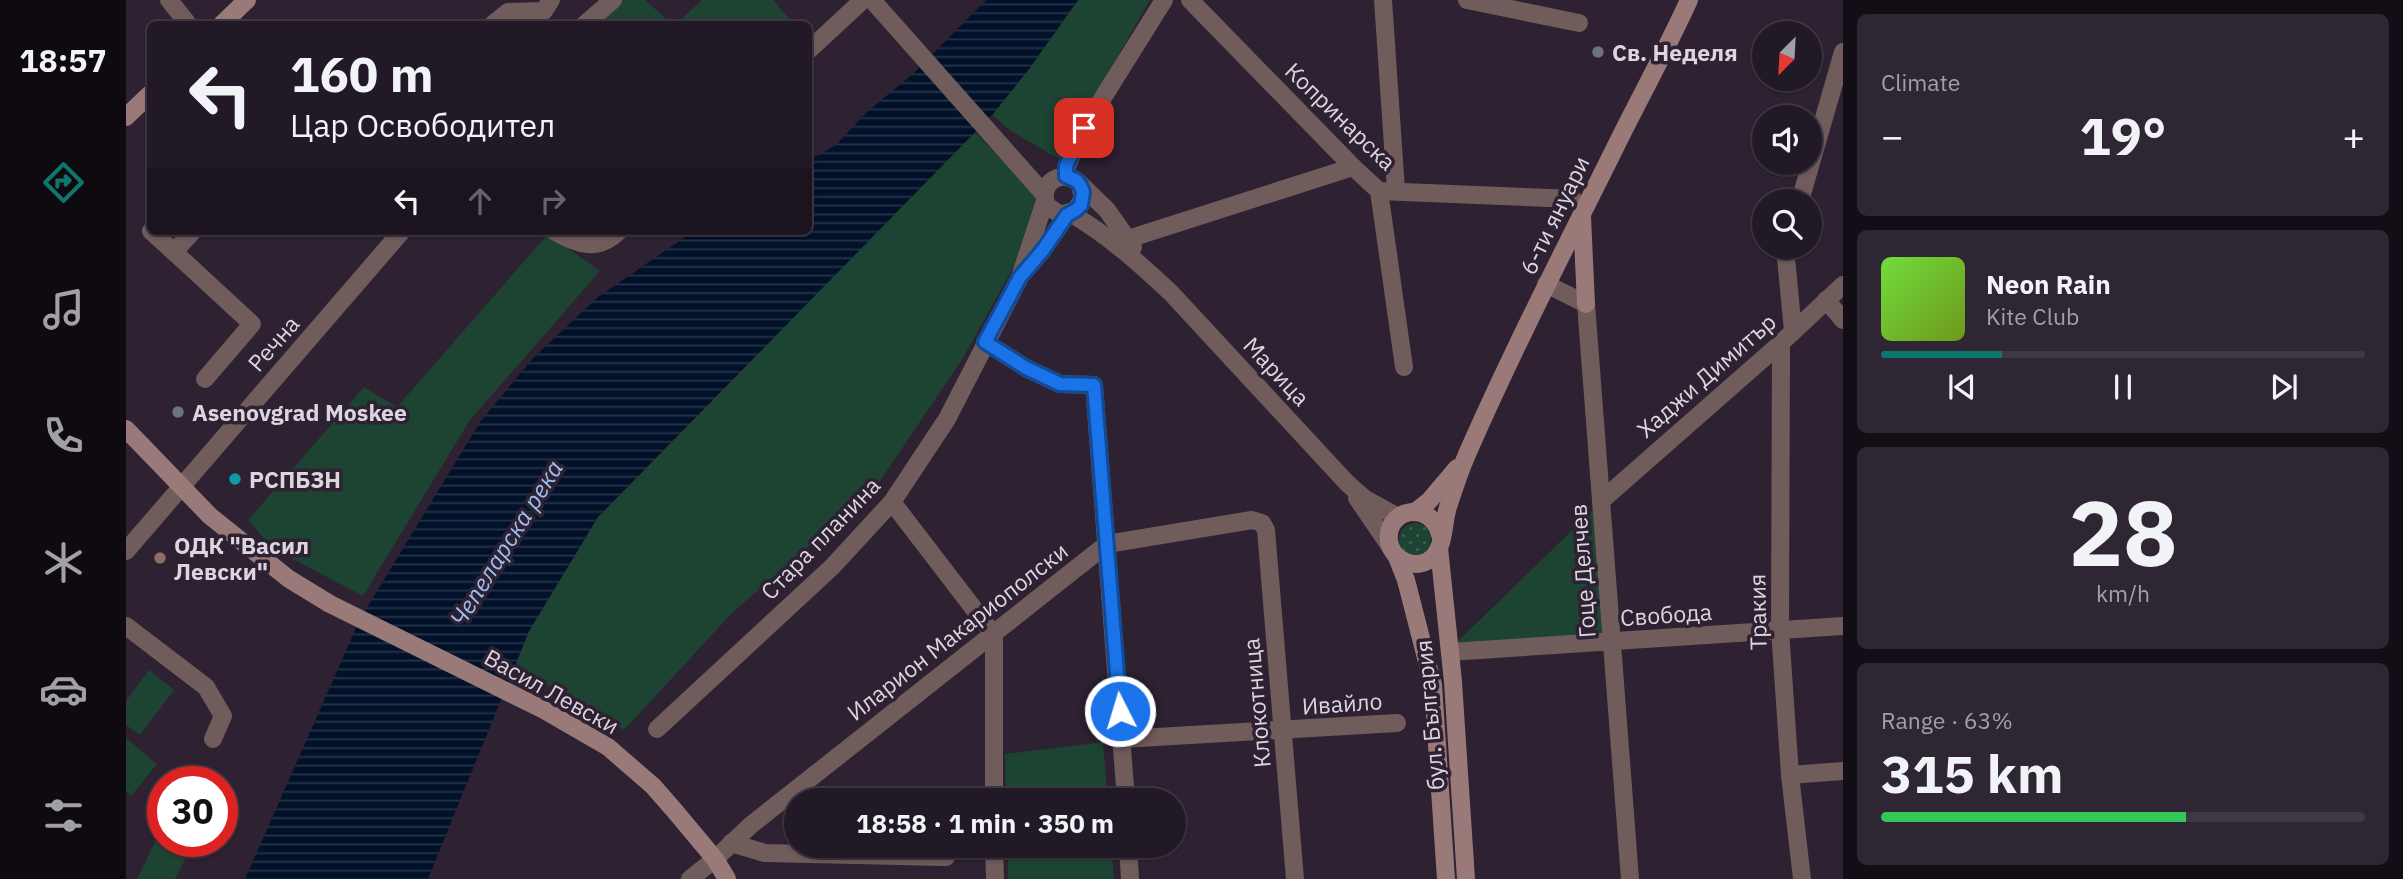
<!DOCTYPE html>
<meta charset="utf-8">
<style>
:root{--surface:#221926;--page:#2e2632;--text:#f1f3f6;--muted:#a2a0a7;--line:#3f3843;--accent:#0f766e}
body{margin:0;font-family:"IBM Plex Sans",sans-serif;background:var(--page);color:var(--text);height:100vh;display:flex;flex-direction:column;font-size:26px;white-space:nowrap}
*{box-sizing:border-box;margin:0}
p{font-size:23px;color:var(--muted)}
.icon{flex:none;width:38px;height:38px;fill:none;stroke:currentColor;stroke-width:2;stroke-linecap:round;stroke-linejoin:round}
.map{position:relative;flex:1;overflow:hidden}
.drawer{display:flex;flex-direction:column;gap:14px;padding:14px;background:#130e15;width:560px}
.drawer>*{flex:none}
.top-card{position:absolute;left:21px;top:21px;width:665px;height:214px;border-radius:10px;box-shadow:0 2px 5px #0004,0 0 0 2px var(--line);background:#221926;color:var(--text);overflow:hidden}
.needle{width:46px;rotate:204deg}
.fabs{position:absolute;left:1626px;top:21px;display:grid;gap:14px}
.fabs a{display:grid;place-items:center;width:70px;height:70px;border-radius:50%;background:var(--surface);box-shadow:0 2px 5px #0004,0 0 0 2px var(--line);font-size:35px}
.speed{position:absolute;left:21px;top:766px;display:flex;gap:14px;font-size:35px;font-weight:700;text-align:center}
.speed>*{display:grid;place-content:center;width:91px;height:91px;border-radius:50%;background:var(--surface);box-shadow:0 2px 5px #0004,0 0 0 2px var(--line);line-height:1}
.speed .limit{border:10px solid #d22;background:#fff;color:#111}
.pin{position:absolute;display:grid;place-items:center;width:60px;height:60px;color:#fff;margin:-30px;border-radius:14px;box-shadow:0 4px 10px #0006}
.me{position:absolute;width:77px;margin:-38px;rotate:355deg;stroke-linejoin:round;filter:drop-shadow(0 0 5px #0008)}
.turn{display:flex;align-items:center;gap:24px;height:147px;padding:0 28px;font-size:32px}
.turn .icon{width:91px;height:91px;stroke-width:2.5}
.turn b{display:block;font-size:49px;line-height:60px}
.lanes{display:flex;align-items:center;height:66px;padding:0 28px;background:#0003;justify-content:center;gap:35px;direction:ltr}
.lanes .off{opacity:.35}
.big{font-size:52px;font-weight:700;line-height:1.1}
.drawer .tile{flex:1;display:flex;flex-direction:column;justify-content:center;gap:10px;min-width:0;padding:0 24px;border-radius:10px;background:var(--page)}
.drawer .dial{align-items:center;gap:0}
.dial b{font-size:91px;line-height:1}
.song{display:flex;align-items:center;gap:21px}
.cover{width:84px;height:84px;border-radius:10px;background:linear-gradient(135deg,hsl(100 70% 55%),hsl(80 70% 35%))}
.played{height:7px;border-radius:4px;background:linear-gradient(90deg,var(--accent) 25%,var(--line) 25%)}
.keys{display:flex;justify-content:space-around;direction:ltr}
.heat{display:flex;justify-content:space-between;align-items:center;font-size:38px;direction:ltr}
.charge{height:10px;border-radius:5px;background:linear-gradient(90deg,#34c759 63%,var(--line) 0)}
.trip{position:absolute;left:658px;top:788px;width:402px;height:70px;border-radius:35px;background:var(--surface);box-shadow:0 2px 5px #0004,0 0 0 2px var(--line);font-weight:700;line-height:70px;text-align:center}
main{display:flex;flex:1;min-height:0}
.dock{display:flex;flex-direction:column;width:126px;justify-content:space-around;align-items:center;background:#0e0a0f;color:var(--muted)}
.dock .icon{width:49px;height:49px}
.dock .current{color:var(--accent)}
.dock b{font-size:32px;color:var(--text)}
.map>svg:first-child{display:block}
</style>
<main>
<nav class="dock">
<b>18:57</b>
<svg class="icon current" aria-label="directions" viewBox="0 0 24 24"><path d="M12 3l9 9-9 9-9-9zM9 14v-3h6M13 9l2 2-2 2"/></svg>
<svg class="icon" aria-label="music" viewBox="0 0 24 24"><path d="M9 18V5l10-2v13"/><circle cx="6" cy="18" r="3"/><circle cx="16" cy="16" r="3"/></svg>
<svg class="icon" aria-label="phone" viewBox="0 0 24 24"><path d="M5 4h4l2 5-3 2q2 4 5 5l2-3 5 2v4C11 20 4 13 5 4z"/></svg>
<svg class="icon" aria-label="climate" viewBox="0 0 24 24"><path d="M12 3v18M4 7l16 10M4 17L20 7"/></svg>
<svg class="icon" aria-label="car" viewBox="0 0 24 24"><path d="M5 17H2v-5l4-1 3-4h7l3 4 3 1v5h-3M9 17h6M6 11h13"/><circle cx="7" cy="17" r="2"/><circle cx="17" cy="17" r="2"/></svg>
<svg class="icon" aria-label="filters" viewBox="0 0 24 24"><path d="M4 7h16M4 17h16"/><circle cx="9" cy="7" r="2"/><circle cx="15" cy="17" r="2"/></svg>
</nav>
<div class="map">
<svg width="1717" height="879" viewBox="0 0 1717 879">
<defs>
<pattern id="grass-dots" width="8" height="8" patternUnits="userSpaceOnUse" patternTransform="scale(1.75)"><rect width="8" height="8" fill="#1d4332"/><path d="M2 2h.1M6 6h.1" fill="none" stroke="#3d5d4f" stroke-width="1.8" stroke-linecap="round"/></pattern>
<pattern id="water-rules" width="6" height="5" patternUnits="userSpaceOnUse" patternTransform="scale(1.75)"><rect width="6" height="5" fill="#02112a"/><path d="M0 2.5h6" fill="none" stroke="#263348"/></pattern>
</defs>
<rect width="100%" height="100%" fill="#2d2132"/>
<circle fill="url(#grass-dots)" cx="1289" cy="539" r="16"/>
<g fill="#1d4332">
<path d="M488,0H519L546,24H462Z"/>
<path d="M576,0H647L668,24H550Z"/>
<path d="M952,0H1024L933,159L885,131L866,115L903,69Z"/>
<path d="M849,132L915,201L905,236L837,358L748,490L607,612L498,730L444,697L388,669L403,631L472,517Z"/>
<path d="M422,234L474,271L344,420L237,596L146,548L122,520L238,387L271,407Z"/>
<path d="M1467,510L1479,635L1326,647Z"/>
<path d="M23,670L48,690L14,735L0,725V701Z"/>
<path d="M0,738L31,764L5,796L0,791Z"/>
<path d="M977,742L982,800H880L879,754Z"/>
<path d="M31,838L62,854L49,879H11Z"/>
<path d="M882,845H985L988,879H882Z"/>
</g>
<path fill="url(#water-rules)" d="M860,0H952L903,69L866,115L472,517L403,631L302,879H119L234,619L354,422L408,357L472,297L568,231H682L683,160L710,145L741,112L788,73Z"/>
<g fill="none" stroke-linecap="round" stroke-linejoin="round">
<g stroke="#6f5c5b" stroke-width="18">
<path d="M43,0L62,24"/>
<path d="M746,0L918,194"/>
<path d="M1064,0L1227,167L1253,191L1447,199"/>
<path d="M1257,0L1270,190"/>
<path d="M1341,0L1453,23"/>
<path d="M367,24L382,12L418,11L425,0"/>
<path d="M459,24L487,0"/>
<path d="M682,51L737,0"/>
<path d="M940,176L941,166L958,128L1038,0"/>
<path d="M954,185L957,198L950,210L935,215L921,206C913,185 931,169 951,181L981,210L1007,247"/>
<path d="M1253,191L1278,367"/>
<path d="M1674,201L1717,52"/>
<path d="M944,213C982,235 1014,264 1045,293L1221,483L1239,499L1272,517"/>
<path d="M25,231L48,252"/>
<path d="M67,231L48,252L126,324L79,379"/>
<path d="M428,231C452,245 472,252 493,231"/>
<path d="M1002,239L1227,167"/>
<path d="M1663,247L1660,258L1667,331"/>
<path d="M898,272L917,250L941,215"/>
<path d="M1420,284L1460,304L1504,879"/>
<path d="M1700,300L1717,320"/>
<path d="M859,342L900,368L934,384L968,385L1000,800"/>
<path d="M1655,343L1654,630L1664,775L1676,879"/>
<path d="M1231,498L1265,548"/>
<path d="M1475,501L1655,343L1717,285"/>
<path d="M766,502L868,635V800"/>
<path d="M0,551L276,231"/>
<path d="M0,626L80,687L97,716L87,739"/>
<path d="M1324,652L1717,626"/>
<path d="M531,729L706,567L766,502L821,419L894,277L919,201"/>
<path d="M996,739L1271,723"/>
<path d="M1664,775L1717,771"/>
<path d="M605,843L639,853L820,857"/>
<path d="M868,845L869,879"/>
<path d="M1002,845L1004,879"/>
<path d="M564,879L589,859L625,825L981,544L1126,520L1136,523L1140,530L1169,879"/>
</g>
<g stroke="#997a79" stroke-width="18">
<path d="M96,24L121,0"/>
<path d="M0,117L24,94"/>
<path d="M1456,217L1460,304"/>
<path d="M0,429L84,516L163,579L204,604L418,710L482,747L527,786L548,810L589,859L601,879"/>
<path d="M1289,512L1303,501L1331,468"/>
<path d="M1315,538C1307,498 1259,508 1263,541C1266,561 1291,572 1307,557C1319,545 1317,522 1322,507C1328,488 1334,470 1342,452C1386,352 1436,254 1485,156C1510,104 1539,53 1563,0"/>
<path d="M1313,548L1327,682L1340,879"/>
<path d="M1271,557L1280,580L1307,685L1320,879"/>
</g>
</g>
<g fill="none" stroke-linecap="round" stroke-linejoin="round">
<g stroke="#114b97" stroke-width="18">
<path id="route" d="M958,128L940,166V176L951,181L954,185L957,192L955,205L950,210L941,215L917,250L894,277L859,342L900,368L934,384L968,385L994,711"/>
</g>
<use href="#route" stroke="#1a73e8" stroke-width="12"/>
</g>
<g fill="#6b7280" stroke="#2d2132" stroke-width="2.5">
<circle cx="1472" cy="52" r="7"/>
<circle cx="52" cy="412" r="7"/>
</g>
<circle fill="#0f9aa8" stroke="#2d2132" stroke-width="2.5" cx="109" cy="479" r="7"/>
<circle fill="#8d6e63" stroke="#2d2132" stroke-width="2.5" cx="34" cy="558" r="7"/>
<g text-anchor="middle" dominant-baseline="central" stroke-width="7" stroke-linejoin="round" paint-order="stroke">
<g font-size="23" font-weight="bold" fill="#dcd4df" stroke="#2d2132" text-anchor="start">
<text x="1486" y="52">Св. Неделя</text>
<text x="66" y="412">Asenovgrad Moskee</text>
<text x="123" y="479">РСПБЗН</text>
<text x="48" y="545">ОДК "Васил<tspan x="48" dy="26">Левски"</tspan></text>
</g>
<g font-size="23" fill="#dcd4df" stroke="#2d2132">
<text transform="translate(1215 116) rotate(44)">Копринарска</text>
<text transform="translate(1428 215) rotate(-64)">6-ти януари</text>
<text transform="translate(147 343) rotate(-49)">Речна</text>
<text transform="translate(1151 371) rotate(47)">Марица</text>
<text transform="translate(1580 375) rotate(-41)">Хаджи Димитър</text>
<text transform="translate(694 538) rotate(-46)">Стара планина</text>
<text transform="translate(1456 571) rotate(-94)">Гоце Делчев</text>
<text transform="translate(1631 612) rotate(-91)">Тракия</text>
<text transform="translate(1540 614) rotate(-4)">Свобода</text>
<text transform="translate(831 631) rotate(-38)">Иларион Макариополски</text>
<text transform="translate(426 691) rotate(29)">Васил Левски</text>
<text transform="translate(1130 703) rotate(-95)">Клокотница</text>
<text transform="translate(1216 703) rotate(-4)">Ивайло</text>
<text transform="translate(1303 715) rotate(-95)">бул. България</text>
</g>
<g font-size="24" font-style="italic" fill="#9cc0f5" stroke="#2d2132">
<text transform="translate(380 543) rotate(-58)">Чепеларска река</text>
</g>
</g>
</svg>
<div class="fabs">
<a><svg class="needle" viewBox="-14 -14 28 28"><path d="M0-13l5 13h-10z" fill="#e53935"/><path d="M0 13l5-13h-10z" fill="#a2a0a7"/></svg></a>
<a><svg class="icon" aria-label="sound" viewBox="0 0 24 24"><path d="M4 9h4l5-4v14l-5-4H4zM17 9q2 3 0 6"/></svg></a>
<a><svg class="icon" aria-label="search" viewBox="0 0 24 24"><circle cx="10" cy="10" r="6"/><path d="M15 15l6 6"/></svg></a>
</div>
<div class="speed"><div class="limit">30</div></div>
<div class="pin" style="left:958px;top:128px;background:#d93025"><svg class="icon" aria-label="arrive" viewBox="0 0 24 24"><path d="M6 21V4h12l-3 4 3 4H6"/></svg></div>
<svg class="me" style="left:994px;top:711px" viewBox="-20 -20 40 40"><circle r="17" fill="#1a73e8" stroke="#fff" stroke-width="3"/><path d="M0-11L8 9 0 5-8 9z" fill="#fff"/></svg>
<div class="trip">18:58 · 1 min · 350 m</div>
<div class="top-card">
<div class="turn"><svg class="icon" aria-label="left" viewBox="0 0 24 24"><path d="M17 20v-9H6M10 6l-5 5 5 5"/></svg><div><b>160 m</b>Цар Освободител</div></div>
<div class="lanes"><svg class="icon" aria-label="left" viewBox="0 0 24 24"><path d="M17 20v-9H6M10 6l-5 5 5 5"/></svg><svg class="icon off" aria-label="ahead" viewBox="0 0 24 24"><path d="M12 20V5M6 11l6-6 6 6"/></svg><svg class="icon off" aria-label="right" viewBox="0 0 24 24"><path d="M7 20v-9h11M14 6l5 5-5 5"/></svg></div>
</div>
</div>
<section class="drawer">
<div class="tile"><p>Climate</p>
<div class="heat"><a>−</a><b class="big">19°</b><a>+</a></div>
</div>
<div class="tile">
<div class="song"><i class="cover"></i><div><b>Neon Rain</b><p>Kite Club</p></div></div>
<div class="played"></div>
<div class="keys"><svg class="icon" aria-label="previous" viewBox="0 0 24 24"><path d="M18 5L8 12l10 7zM5 5v14"/></svg><svg class="icon" aria-label="pause" viewBox="0 0 24 24"><path d="M8 5v14M16 5v14"/></svg><svg class="icon" aria-label="next" viewBox="0 0 24 24"><path d="M6 5l10 7-10 7zM19 5v14"/></svg></div>
</div>
<div class="tile dial"><b>28</b><p>km/h</p></div>
<div class="tile"><p>Range · 63%</p><b class="big">315 km</b><div class="charge"></div></div>
</section>
</main>
